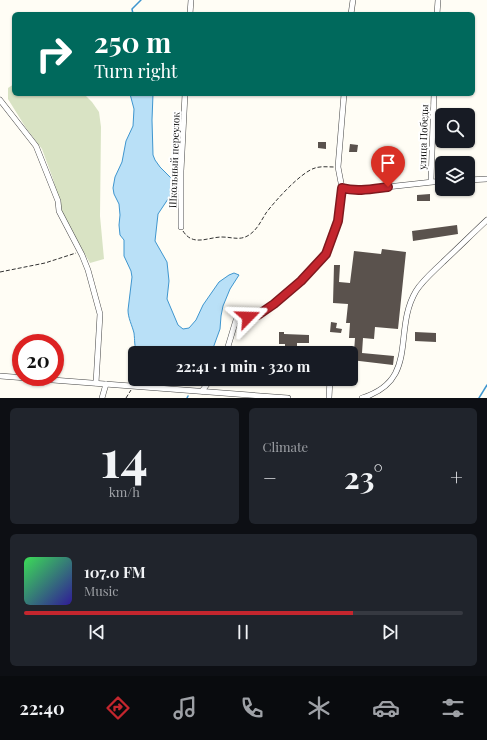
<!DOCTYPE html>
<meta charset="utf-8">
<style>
:root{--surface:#171b24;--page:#20242c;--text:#f1f3f6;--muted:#9ea1a6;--line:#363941;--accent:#c4262e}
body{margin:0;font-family:"Playfair Display",serif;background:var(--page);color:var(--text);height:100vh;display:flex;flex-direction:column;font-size:15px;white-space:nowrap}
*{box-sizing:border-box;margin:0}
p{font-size:13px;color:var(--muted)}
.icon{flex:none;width:22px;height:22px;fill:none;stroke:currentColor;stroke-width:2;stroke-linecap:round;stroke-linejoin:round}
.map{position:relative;height:398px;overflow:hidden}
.panel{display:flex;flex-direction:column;gap:10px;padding:10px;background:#0d0f14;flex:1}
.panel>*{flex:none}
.banner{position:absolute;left:12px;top:12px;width:463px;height:84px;border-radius:6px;box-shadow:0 1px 3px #0004;background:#00695c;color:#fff;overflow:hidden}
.buttons{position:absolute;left:435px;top:108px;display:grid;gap:8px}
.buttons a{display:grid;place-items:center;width:40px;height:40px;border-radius:6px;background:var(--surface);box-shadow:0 1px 3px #0004;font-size:20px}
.speed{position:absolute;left:12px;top:334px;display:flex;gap:8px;font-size:20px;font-weight:700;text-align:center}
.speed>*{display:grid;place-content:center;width:52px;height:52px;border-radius:50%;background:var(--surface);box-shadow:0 1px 3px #0004;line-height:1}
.speed .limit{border:6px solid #d22;background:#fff;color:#111}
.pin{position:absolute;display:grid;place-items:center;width:34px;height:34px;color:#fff;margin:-41px -17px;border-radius:50% 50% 50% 0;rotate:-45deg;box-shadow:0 0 4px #0007}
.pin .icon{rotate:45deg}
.me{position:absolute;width:44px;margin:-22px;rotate:68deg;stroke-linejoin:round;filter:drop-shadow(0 0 3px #0008)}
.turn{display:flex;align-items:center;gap:14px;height:84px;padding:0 16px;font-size:18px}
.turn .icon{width:52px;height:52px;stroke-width:2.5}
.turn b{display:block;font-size:28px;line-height:34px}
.big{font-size:30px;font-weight:700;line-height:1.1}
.panel .card{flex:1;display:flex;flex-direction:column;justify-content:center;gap:6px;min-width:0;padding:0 14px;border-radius:6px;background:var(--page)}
.panel .dial{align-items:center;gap:0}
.dial b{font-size:52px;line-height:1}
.song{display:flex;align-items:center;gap:12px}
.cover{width:48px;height:48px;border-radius:6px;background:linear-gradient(135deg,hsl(130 70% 55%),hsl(250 70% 35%))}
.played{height:4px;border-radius:2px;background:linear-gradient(90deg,var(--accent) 75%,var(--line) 75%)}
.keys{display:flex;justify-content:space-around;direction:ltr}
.heat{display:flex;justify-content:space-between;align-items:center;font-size:22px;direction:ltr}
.panel .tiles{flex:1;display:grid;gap:10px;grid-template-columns:1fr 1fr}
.card:last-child{grid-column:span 2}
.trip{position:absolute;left:128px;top:346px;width:230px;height:40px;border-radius:6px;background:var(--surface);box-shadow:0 1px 3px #0004;font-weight:700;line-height:40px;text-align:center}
.dock{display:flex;height:64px;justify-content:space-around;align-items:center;background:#090b0e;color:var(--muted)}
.dock .icon{width:28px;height:28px}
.dock .current{color:var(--accent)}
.dock b{font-size:18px;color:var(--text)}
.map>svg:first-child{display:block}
</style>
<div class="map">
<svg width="487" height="398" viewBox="0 0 487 398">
<rect width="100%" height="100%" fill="#fffdf5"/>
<path fill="#d9e3c4" d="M14,84V94H84L92,102L99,112L101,127L100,216L104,259L90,263L62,214L53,179L42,149L26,128L8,99V88Z"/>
<g fill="#b9e0f7" stroke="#3f96cf">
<path d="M130,94H153L152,120L153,155L155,160L160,167L172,179L174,184V190L158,214L155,241L167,262L169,281L167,299L178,325L183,329L189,328L196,320L203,305L219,282L229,275L234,273L239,275L230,289L223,306L221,316L220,329L212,351L209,353H137C134,345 135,341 134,333C132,325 128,318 128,310L132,277L131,271L124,256V240L120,235L119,225L120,215L119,204L114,194L113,188L115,177L122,162L126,141L133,126L134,109Z"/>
<path d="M154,379H206L199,382Z"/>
</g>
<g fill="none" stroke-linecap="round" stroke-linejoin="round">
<g stroke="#3f96cf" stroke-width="1.5">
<path d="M133,14L132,9L141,0"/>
<path d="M187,398L188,396"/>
<path d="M479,398L487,385"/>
</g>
</g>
<g fill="#5a524d">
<path d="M318,142H326V149L318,148Z"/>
<path d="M350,144L358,145L357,152H349Z"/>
<path d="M430,194V201H417V195Z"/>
<path d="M457,225L458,234L413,241L412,231Z"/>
<path d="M382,249L406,252L398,329L375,327L374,339L363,338L362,353L394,356L393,365L351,360V351L354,352L355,338H349L350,323H346L348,304L333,303L334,265H340L339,282L350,283L354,251L381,254Z"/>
<path d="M331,322L337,323L336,328L342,329L341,333L330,332Z"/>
<path d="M279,332H284V334L309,335V343H297V349H285V344H279Z"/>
<path d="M415,332L436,333V342L415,341Z"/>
</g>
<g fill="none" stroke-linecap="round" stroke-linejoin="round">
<g stroke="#444" stroke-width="6">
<g id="minor">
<path d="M190,14L191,0"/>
<path d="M351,14L353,0"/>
<path d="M437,14L438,0"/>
<path d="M344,94L338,167L342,188L350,190H359L442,181"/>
<path d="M0,100L36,146L58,201L59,211L82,255L88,270L100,314L96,383"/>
<path d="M468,180L487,179"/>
<path d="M431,181L434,94"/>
<path d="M181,227V171L185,94"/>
<path d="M226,353L236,320L257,315L274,304L301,281L326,254L338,221L342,188"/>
<path d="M0,376L288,398"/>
<path d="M202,391L211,379"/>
<path d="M102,398L106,384"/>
<path d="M329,398L330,379"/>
<path d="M362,398C420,380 392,331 416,291C423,280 434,271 443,262C458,248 472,234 487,220"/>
</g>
</g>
<g stroke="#333" stroke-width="1" stroke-dasharray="4 2" stroke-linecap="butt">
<path d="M183,231C193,247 208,237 222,237C232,237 240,241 249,235C257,230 261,221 266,213C275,201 301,172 315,168C321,166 328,167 334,167"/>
<path d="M0,272L45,263L76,253"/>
<path d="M126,398L131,390"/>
</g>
<use href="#minor" stroke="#fff" stroke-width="5"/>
</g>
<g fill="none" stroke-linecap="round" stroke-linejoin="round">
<g stroke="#7f191e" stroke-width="10">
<path id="route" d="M248,317L258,315L274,304L301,281L326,254L338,221L342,188C357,192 372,189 388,187"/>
</g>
<use href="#route" stroke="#c4262e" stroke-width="7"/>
</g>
<g text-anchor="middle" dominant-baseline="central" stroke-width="4" stroke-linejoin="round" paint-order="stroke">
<g font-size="10" fill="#111" stroke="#fff">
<text transform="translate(423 137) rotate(-88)">улица Победы</text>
<text transform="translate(174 160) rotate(-88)">Школьный переулок</text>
</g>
</g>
</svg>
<div class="buttons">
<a><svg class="icon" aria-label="search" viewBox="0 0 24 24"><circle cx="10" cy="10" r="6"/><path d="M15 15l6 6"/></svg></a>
<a><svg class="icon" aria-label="layers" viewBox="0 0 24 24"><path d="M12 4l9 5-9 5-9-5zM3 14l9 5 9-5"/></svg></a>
</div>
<div class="speed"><div class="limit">20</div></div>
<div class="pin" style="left:388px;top:187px;background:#d93025"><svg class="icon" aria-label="arrive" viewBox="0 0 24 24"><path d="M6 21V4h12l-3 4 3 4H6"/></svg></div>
<svg class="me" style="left:248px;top:317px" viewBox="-20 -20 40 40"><path d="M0-17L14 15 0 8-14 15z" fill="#c4262e" stroke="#fff" stroke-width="4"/></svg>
<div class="trip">22:41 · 1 min · 320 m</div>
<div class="banner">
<div class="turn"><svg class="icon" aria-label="right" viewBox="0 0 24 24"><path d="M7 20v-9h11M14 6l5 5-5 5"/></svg><div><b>250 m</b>Turn right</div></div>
</div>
</div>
<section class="panel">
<div class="tiles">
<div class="card dial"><b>14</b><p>km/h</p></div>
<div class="card"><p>Climate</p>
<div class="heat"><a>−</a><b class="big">23°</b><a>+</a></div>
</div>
<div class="card">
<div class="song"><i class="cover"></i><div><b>107.0 FM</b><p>Music</p></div></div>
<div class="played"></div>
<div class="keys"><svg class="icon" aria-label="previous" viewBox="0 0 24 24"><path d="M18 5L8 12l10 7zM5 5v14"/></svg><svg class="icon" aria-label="pause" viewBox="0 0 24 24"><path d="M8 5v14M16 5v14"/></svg><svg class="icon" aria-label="next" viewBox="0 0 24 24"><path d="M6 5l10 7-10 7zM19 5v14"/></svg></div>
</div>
</div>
</section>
<nav class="dock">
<b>22:40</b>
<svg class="icon current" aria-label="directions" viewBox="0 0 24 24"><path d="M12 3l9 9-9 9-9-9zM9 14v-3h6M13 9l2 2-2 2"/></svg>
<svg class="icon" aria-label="music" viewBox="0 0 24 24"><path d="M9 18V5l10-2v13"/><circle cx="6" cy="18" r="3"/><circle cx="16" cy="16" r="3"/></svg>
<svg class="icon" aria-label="phone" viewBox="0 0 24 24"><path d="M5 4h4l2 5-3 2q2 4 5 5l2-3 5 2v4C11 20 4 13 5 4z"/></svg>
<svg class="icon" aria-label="climate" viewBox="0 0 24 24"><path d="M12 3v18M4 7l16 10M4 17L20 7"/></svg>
<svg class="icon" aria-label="car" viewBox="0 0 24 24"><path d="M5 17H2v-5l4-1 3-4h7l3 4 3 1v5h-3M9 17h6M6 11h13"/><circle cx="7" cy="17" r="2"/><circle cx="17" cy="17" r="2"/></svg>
<svg class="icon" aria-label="filters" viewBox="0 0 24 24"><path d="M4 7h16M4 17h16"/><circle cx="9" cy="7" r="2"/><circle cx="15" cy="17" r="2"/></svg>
</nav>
